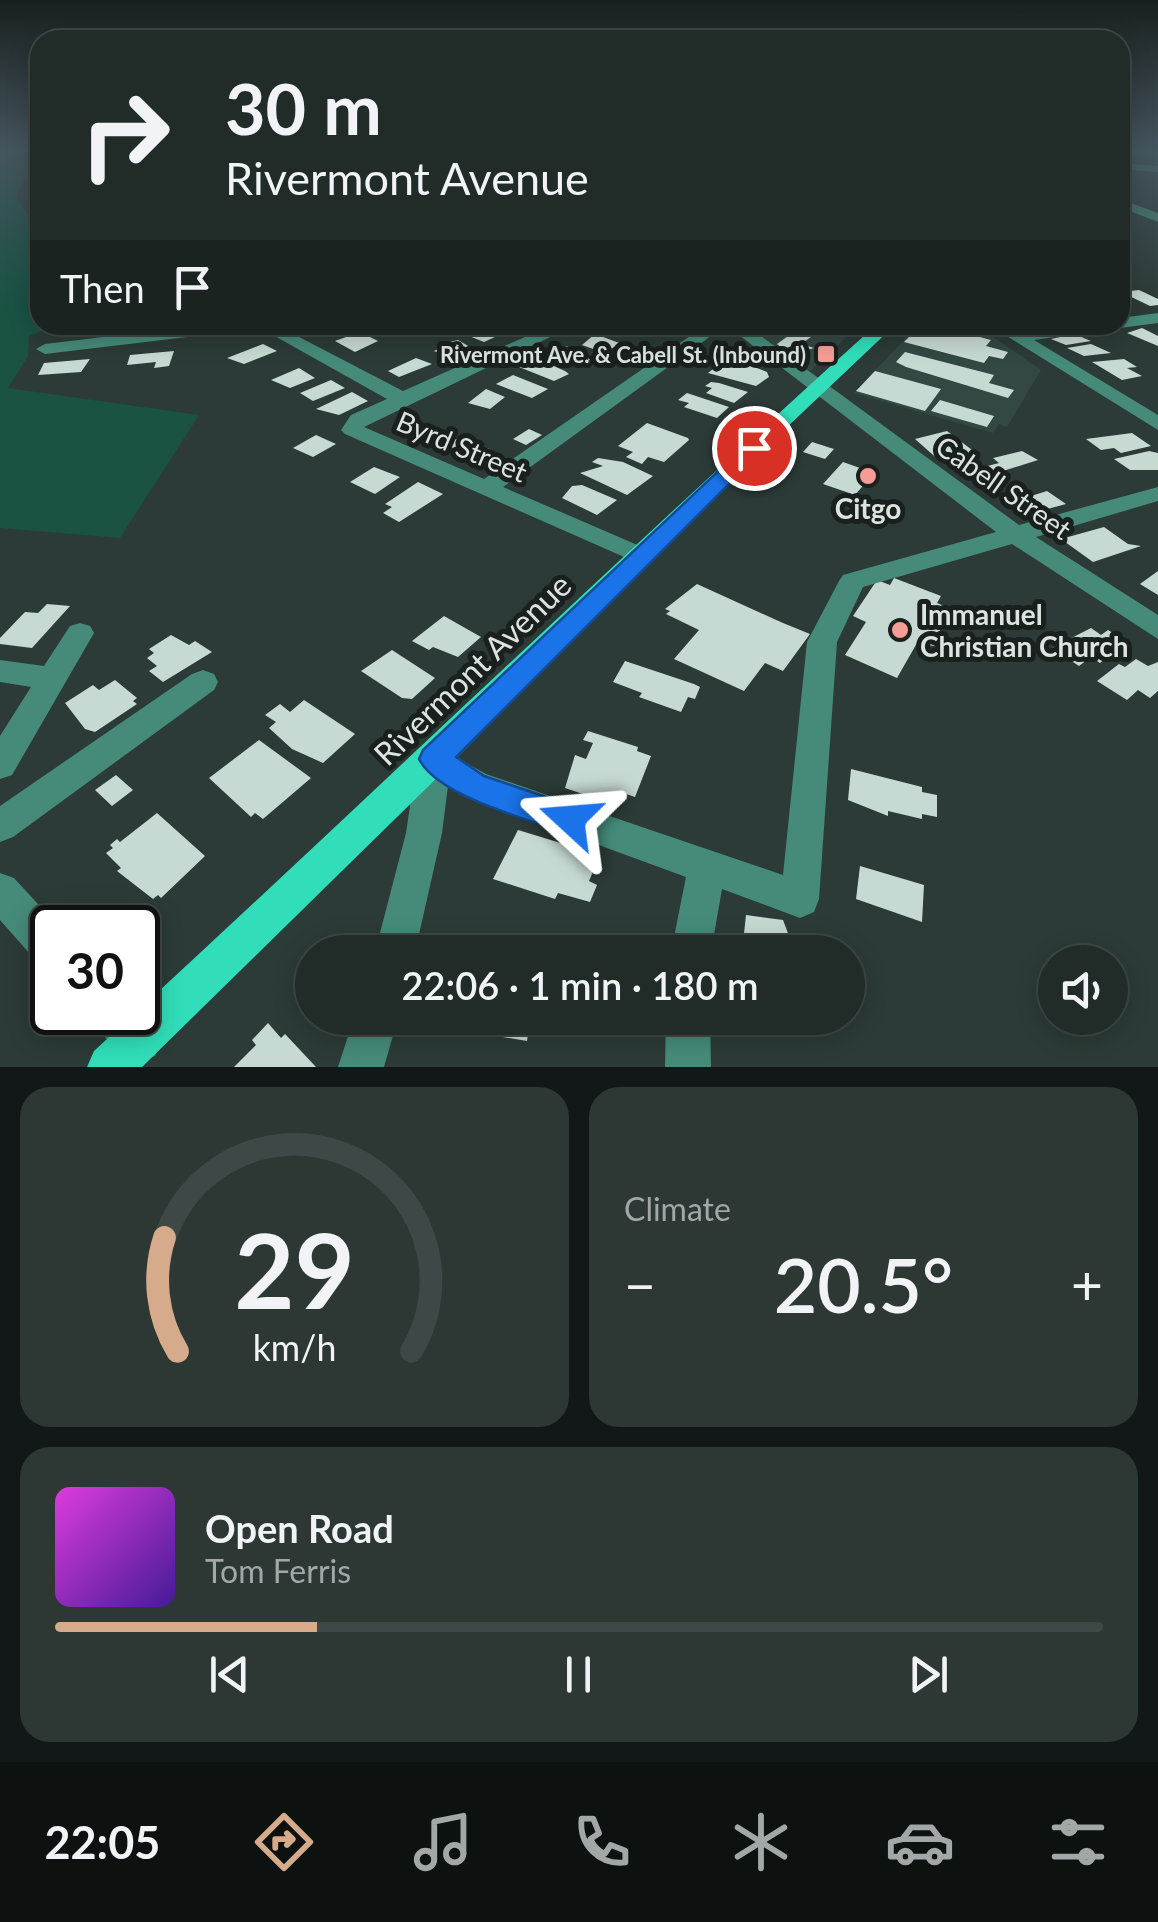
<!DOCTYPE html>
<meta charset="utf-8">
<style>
:root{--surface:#212c29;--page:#2d3835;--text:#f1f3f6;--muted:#a2a7a8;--line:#3e4846;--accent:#d6ab8b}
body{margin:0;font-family:Lato,sans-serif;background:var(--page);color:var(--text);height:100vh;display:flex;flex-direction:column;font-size:38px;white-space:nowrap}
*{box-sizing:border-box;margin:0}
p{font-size:32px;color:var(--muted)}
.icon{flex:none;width:55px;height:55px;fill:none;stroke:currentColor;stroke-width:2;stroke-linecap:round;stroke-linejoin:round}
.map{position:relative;height:1067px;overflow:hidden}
.side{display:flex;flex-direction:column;gap:20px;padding:20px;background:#121817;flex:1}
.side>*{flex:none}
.top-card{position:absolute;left:30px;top:30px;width:1100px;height:305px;border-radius:30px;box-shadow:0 5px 25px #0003,0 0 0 2px var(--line);background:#212c29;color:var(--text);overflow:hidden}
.buttons{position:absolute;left:1038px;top:945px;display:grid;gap:20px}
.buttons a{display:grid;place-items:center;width:90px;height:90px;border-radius:50%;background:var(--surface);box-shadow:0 5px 25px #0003,0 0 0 2px var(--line);font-size:50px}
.speed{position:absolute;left:30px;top:905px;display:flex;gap:20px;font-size:50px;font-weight:700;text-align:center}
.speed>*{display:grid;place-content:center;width:130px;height:130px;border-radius:50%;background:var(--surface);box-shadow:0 5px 25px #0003,0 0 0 2px var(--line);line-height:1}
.speed .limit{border:5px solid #111;border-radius:15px;background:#fff;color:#111}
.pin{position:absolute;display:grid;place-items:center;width:85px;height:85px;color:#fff;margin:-42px;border:5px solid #fff;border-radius:50%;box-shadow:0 2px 10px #0007}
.me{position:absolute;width:110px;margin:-55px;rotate:289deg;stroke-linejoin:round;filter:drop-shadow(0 0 8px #0008)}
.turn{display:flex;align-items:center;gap:35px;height:210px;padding:0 30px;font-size:45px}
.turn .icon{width:130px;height:130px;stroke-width:2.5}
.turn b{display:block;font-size:70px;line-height:85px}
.then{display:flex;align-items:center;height:95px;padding:0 30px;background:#0003;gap:20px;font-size:38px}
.big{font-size:75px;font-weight:600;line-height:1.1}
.side .card{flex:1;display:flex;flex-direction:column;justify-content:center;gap:15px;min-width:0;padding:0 35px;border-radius:30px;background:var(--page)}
.side .dial{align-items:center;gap:0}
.dial svg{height:260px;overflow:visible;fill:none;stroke:var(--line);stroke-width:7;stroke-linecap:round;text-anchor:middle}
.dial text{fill:var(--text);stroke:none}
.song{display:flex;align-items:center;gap:30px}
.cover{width:120px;height:120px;border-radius:15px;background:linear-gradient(135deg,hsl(300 70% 55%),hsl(260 70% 35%))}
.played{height:10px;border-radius:5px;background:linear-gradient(90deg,var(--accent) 25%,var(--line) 25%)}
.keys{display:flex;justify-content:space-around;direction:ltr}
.heat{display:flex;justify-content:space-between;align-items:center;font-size:55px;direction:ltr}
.side .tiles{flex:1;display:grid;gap:20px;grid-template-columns:1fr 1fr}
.card:last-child{grid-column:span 2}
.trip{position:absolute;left:295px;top:935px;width:570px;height:100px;border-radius:50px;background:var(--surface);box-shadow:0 5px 25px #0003,0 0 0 2px var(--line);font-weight:600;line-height:100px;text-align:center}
.tab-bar{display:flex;height:160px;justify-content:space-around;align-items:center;background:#0d1210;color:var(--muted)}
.tab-bar .icon{width:70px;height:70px}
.tab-bar .current{color:var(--accent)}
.tab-bar b{font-size:45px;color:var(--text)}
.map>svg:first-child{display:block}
</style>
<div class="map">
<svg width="1158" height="1067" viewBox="0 0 1158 1067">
<rect width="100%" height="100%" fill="#2c3b37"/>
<g fill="#334843">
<path d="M746,325H860L810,371Z"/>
<path d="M918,325H976L1041,370L1007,427L999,424L993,433L854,393Z"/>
</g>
<path fill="#1a5244" d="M0,149H40V173L24,177L17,198L28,215H40V325H55L29,336L28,356L8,388L199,415L120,538L0,528Z"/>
<g fill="#c7d9d3">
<path d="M1139,290L1158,299V305L1150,306L1121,292Z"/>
<path d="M606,325H632L639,327L616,337L606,334L611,328Z"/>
<path d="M778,325H814L803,334L811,337L801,344L814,348L790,355L777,344L795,331Z"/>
<path d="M921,325H971L965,333L991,340L986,346L1008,352L1003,359L989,356L984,363L904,342Z"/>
<path d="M492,326L506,332L484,342L469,336Z"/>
<path d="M1142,328L1158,336V346L1127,333Z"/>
<path d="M595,334L622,344L602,352L582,345Z"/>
<path d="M1074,334L1091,341L1066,345L1051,339Z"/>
<path d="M346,337H370L378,341L355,352L335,341Z"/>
<path d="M458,340L475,350L453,359L434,351L442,347L437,345Z"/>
<path d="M263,344L277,351L244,364L227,358Z"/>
<path d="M1091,344L1111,353L1084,356L1067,348Z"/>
<path d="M563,346L570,347L594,358L576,366L548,353Z"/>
<path d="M174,351L169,366L154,368L156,362L127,365L130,355Z"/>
<path d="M905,352L994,375L989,383L1014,390L1008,398L906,367L896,362Z"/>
<path d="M728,357L767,372L769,377L756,386L708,373Z"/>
<path d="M416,358L432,364L399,377L388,371Z"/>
<path d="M536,358L565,371L569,374L554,381L519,367Z"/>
<path d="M90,359L81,372L38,375L44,363Z"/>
<path d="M1124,359L1137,367L1127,368L1142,376L1122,380L1092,362Z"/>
<path d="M299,368L315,378L290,388L271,380Z"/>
<path d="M875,371L941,389L925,411L856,391Z"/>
<path d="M513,375L548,389L532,398L496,384Z"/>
<path d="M331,380L345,388L313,401L300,393Z"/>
<path d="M711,382L719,383L748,392L734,403L706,393L712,388L705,386Z"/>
<path d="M486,389L505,397L490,409L468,403Z"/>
<path d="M352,392L368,401L339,415L316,409Z"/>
<path d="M687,393L729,407L717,418L684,407L689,403L678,400Z"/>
<path d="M940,400L994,416L987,427L931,411Z"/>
<path d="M647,423L688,438L689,440L664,462L648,457L642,464L626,457L633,452L618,446Z"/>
<path d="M529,429L542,435L526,445L513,439Z"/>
<path d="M947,431L976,453L972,462H941L915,439Z"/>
<path d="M1132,433L1151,446L1121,453L1114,448L1101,450L1086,439Z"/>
<path d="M316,435L336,444L313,457L293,448Z"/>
<path d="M456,439H464L492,450L475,459L447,445Z"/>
<path d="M812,442L834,449L825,459L803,452Z"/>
<path d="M1022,451L1038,460L990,475L980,468L999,463L993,458Z"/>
<path d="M1149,451L1158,453V470H1130L1114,459Z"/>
<path d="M598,458L623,462L653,476L627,495L580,473L603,466L592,462Z"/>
<path d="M843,462L874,473L855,495L823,484Z"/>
<path d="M374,467L400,477L375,494L350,482Z"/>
<path d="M418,482L443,494L399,522L383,513L392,507L385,504Z"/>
<path d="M582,485L617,500L597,515L562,498L572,486Z"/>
<path d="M1047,491L1066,504L1029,514L1009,503Z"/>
<path d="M1104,527L1128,544L1141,546L1093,562L1061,539Z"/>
<path d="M1158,571V595L1140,584Z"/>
<path d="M894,578L941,596L937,603L951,609L936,638L943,642L940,647L917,643L897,678L845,655L866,622L853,616L877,580L890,585Z"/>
<path d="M697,584L783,623L810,634L783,671L765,663L744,691L674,659L699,630L666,614L670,611L665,609Z"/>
<path d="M47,604L70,606L32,648L0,644V638L25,612L38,613Z"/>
<path d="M444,616L481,637L458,657L433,647L429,650L412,641Z"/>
<path d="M1091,628L1101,635L1108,630L1126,641L1100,663L1091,657L1079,666L1052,648Z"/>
<path d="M171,635L189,645L195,641L212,652L163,682L149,671L157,666L147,658L154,653L149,649Z"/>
<path d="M392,650L435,678L412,699L402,698L361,671Z"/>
<path d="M1136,659L1148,666L1158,662V691L1150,698L1138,690L1127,700L1097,681L1119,664L1125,667Z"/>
<path d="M625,661L694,684L700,687L695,699L688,697L681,712L639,697L642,693L613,682Z"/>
<path d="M115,680L137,698L133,701L137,704L95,732L85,729L65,703L93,685L99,690Z"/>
<path d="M304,700L355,734L323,763L292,749L269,728L276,722L265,715L280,704L290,712Z"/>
<path d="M588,731L638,747L637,751L651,756L635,797L623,793L618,806L565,788L575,755L586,759L593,743L583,740Z"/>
<path d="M259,740L311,778L263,819L255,813L251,817L209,778Z"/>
<path d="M851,769L922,787V792L937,795V817L922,814V819L888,811V816L848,800Z"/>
<path d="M116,775L133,790L112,806L95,790Z"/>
<path d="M157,813L205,856L161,898L158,895L153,899L117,871L121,868L106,853L113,848L110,845L117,839L120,842Z"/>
<path d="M518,830L600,855L589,881L597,885L590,902L558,893L555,899L493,879Z"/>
<path d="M860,866L924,885L922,922L856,899Z"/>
<path d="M746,915L783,920L795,952H742Z"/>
<path d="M484,1018H575L572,1034L529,1027L527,1041L491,1035L494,1021Z"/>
<path d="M268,1023L281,1038L285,1034L316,1067H234L256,1045L252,1040Z"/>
</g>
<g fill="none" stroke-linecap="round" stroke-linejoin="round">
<g fill="#468b79" fill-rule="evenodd">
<path d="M1120,163L1158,166V172L1120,169Z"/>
<path d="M40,188V196L28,193L30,190Z"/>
<path d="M1120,199L1158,213V222L1120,207Z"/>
<path d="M1158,313V323L1120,328L1113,325H1120V318Z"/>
<path d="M203,325H276L403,391L552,325H575L364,427L484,479L706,325H726L503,487L649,550L653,556L649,562L640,564L345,434L341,430L351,415L387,399L255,325L246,330L45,354L36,349L45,344Z"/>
<path d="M726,325H746L1019,525L1158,487V501L1036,537L1158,615V639L1012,544L863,587L837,642L819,899L814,912L800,918L722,889L711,952H671L686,877L462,795L448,786L442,833L415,952H375L406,833L417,759L422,749L434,745L486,774L783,875L807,642L839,581L843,575L996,532Z"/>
<path d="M989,325H1010L1020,331L1066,325H1113L1104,330L1034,340L1158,415V430Z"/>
<path d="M80,623L90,626L94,633L12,775L0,779V736L31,687L0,682V660L44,666L70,626Z"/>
<path d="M203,670L214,674L218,682L214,690L13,837L0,842V806L192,674Z"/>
<path d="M0,873L14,878L60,928H52V969L38,963L0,920Z"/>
<path d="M138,1008L155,1024L161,1040L155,1056L139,1062C117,1053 99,1035 90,1012H138Z"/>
<path d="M354,1018H398L384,1067H338Z"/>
<path d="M666,1018H710L711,1067H665Z"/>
</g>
<path fill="#31deb9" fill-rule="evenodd" d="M876,325H895L693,516L446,769L142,1067H87L94,1051C355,811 612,563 876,325Z"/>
</g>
<linearGradient id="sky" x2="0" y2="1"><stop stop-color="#18201e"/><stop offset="0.5" stop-color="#45555e"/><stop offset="1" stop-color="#45555e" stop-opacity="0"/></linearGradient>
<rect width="1158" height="299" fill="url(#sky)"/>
<path fill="#1a73e8" stroke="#114b97" stroke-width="2.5" d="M754,442L764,448L761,452L456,757L484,776L582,809L586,819L582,829L570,834C531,820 438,797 419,759L423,750L747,444Z"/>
<g fill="#f59c95" stroke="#1a201e" stroke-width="4">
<rect x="816" y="344" width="20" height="20" rx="5"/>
<circle cx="868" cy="476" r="10"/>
<circle cx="900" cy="630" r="10"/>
</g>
<g text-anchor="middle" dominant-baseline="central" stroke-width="10" stroke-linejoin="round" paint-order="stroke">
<g font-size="22" font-weight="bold" fill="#dce4e1" stroke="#1a201e" text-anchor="end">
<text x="806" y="354">Rivermont Ave. &amp; Cabell St. (Inbound)</text>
</g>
<g font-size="28" fill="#dce4e1" stroke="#1a201e">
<text transform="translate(462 446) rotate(23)">Byrd Street</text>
<text transform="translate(1004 487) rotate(35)">Cabell Street</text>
</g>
<g font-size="28" font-weight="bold" fill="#dce4e1" stroke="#1a201e">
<text x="868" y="508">Citgo</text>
<text x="920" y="614" text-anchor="start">Immanuel<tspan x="920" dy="32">Christian Church</tspan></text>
</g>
<g font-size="32" fill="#dce4e1" stroke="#1a201e">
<text transform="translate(472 669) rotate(-44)">Rivermont Avenue</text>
</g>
</g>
</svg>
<div class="buttons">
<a><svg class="icon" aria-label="sound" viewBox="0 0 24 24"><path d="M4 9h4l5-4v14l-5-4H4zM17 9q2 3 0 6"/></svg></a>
</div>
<div class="speed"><div class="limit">30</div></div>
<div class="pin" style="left:754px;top:448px;background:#d93025"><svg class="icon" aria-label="arrive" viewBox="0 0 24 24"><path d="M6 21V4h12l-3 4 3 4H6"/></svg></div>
<svg class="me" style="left:570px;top:819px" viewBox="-20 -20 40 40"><path d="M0-17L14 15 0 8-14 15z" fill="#1a73e8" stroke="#fff" stroke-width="4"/></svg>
<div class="trip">22:06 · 1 min · 180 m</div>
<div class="top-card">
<div class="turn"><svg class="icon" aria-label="right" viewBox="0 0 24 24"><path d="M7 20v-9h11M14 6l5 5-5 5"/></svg><div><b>30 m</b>Rivermont Avenue</div></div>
<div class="then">Then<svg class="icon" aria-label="arrive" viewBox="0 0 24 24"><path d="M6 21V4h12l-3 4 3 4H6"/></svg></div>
</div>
</div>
<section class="side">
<div class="tiles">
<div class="card dial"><svg viewBox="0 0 100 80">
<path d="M14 69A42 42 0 1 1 86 69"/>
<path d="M14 69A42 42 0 0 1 10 34" stroke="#d6ab8b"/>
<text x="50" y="56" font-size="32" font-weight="700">29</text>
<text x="50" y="72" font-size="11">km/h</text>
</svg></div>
<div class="card"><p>Climate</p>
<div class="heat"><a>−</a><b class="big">20.5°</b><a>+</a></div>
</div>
<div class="card">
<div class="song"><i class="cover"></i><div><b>Open Road</b><p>Tom Ferris</p></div></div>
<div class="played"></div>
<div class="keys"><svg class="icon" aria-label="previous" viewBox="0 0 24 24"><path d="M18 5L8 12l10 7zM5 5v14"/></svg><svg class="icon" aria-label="pause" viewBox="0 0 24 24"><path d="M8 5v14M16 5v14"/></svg><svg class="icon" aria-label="next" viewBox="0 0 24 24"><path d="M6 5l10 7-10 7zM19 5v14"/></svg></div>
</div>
</div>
</section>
<nav class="tab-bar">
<b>22:05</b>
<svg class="icon current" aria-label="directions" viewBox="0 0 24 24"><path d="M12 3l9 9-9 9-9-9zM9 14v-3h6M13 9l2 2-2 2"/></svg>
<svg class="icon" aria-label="music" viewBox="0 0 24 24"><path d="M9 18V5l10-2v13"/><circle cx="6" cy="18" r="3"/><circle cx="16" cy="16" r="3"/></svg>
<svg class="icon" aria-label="phone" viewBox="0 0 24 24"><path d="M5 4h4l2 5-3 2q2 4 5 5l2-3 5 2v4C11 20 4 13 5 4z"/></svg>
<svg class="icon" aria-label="climate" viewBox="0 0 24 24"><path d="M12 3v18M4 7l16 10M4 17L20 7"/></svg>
<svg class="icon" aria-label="car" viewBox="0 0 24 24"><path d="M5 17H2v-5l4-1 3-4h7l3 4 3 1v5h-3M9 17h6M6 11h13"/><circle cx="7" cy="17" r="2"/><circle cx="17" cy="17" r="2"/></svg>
<svg class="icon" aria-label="filters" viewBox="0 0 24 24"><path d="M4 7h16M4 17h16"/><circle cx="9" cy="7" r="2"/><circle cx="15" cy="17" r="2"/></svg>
</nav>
